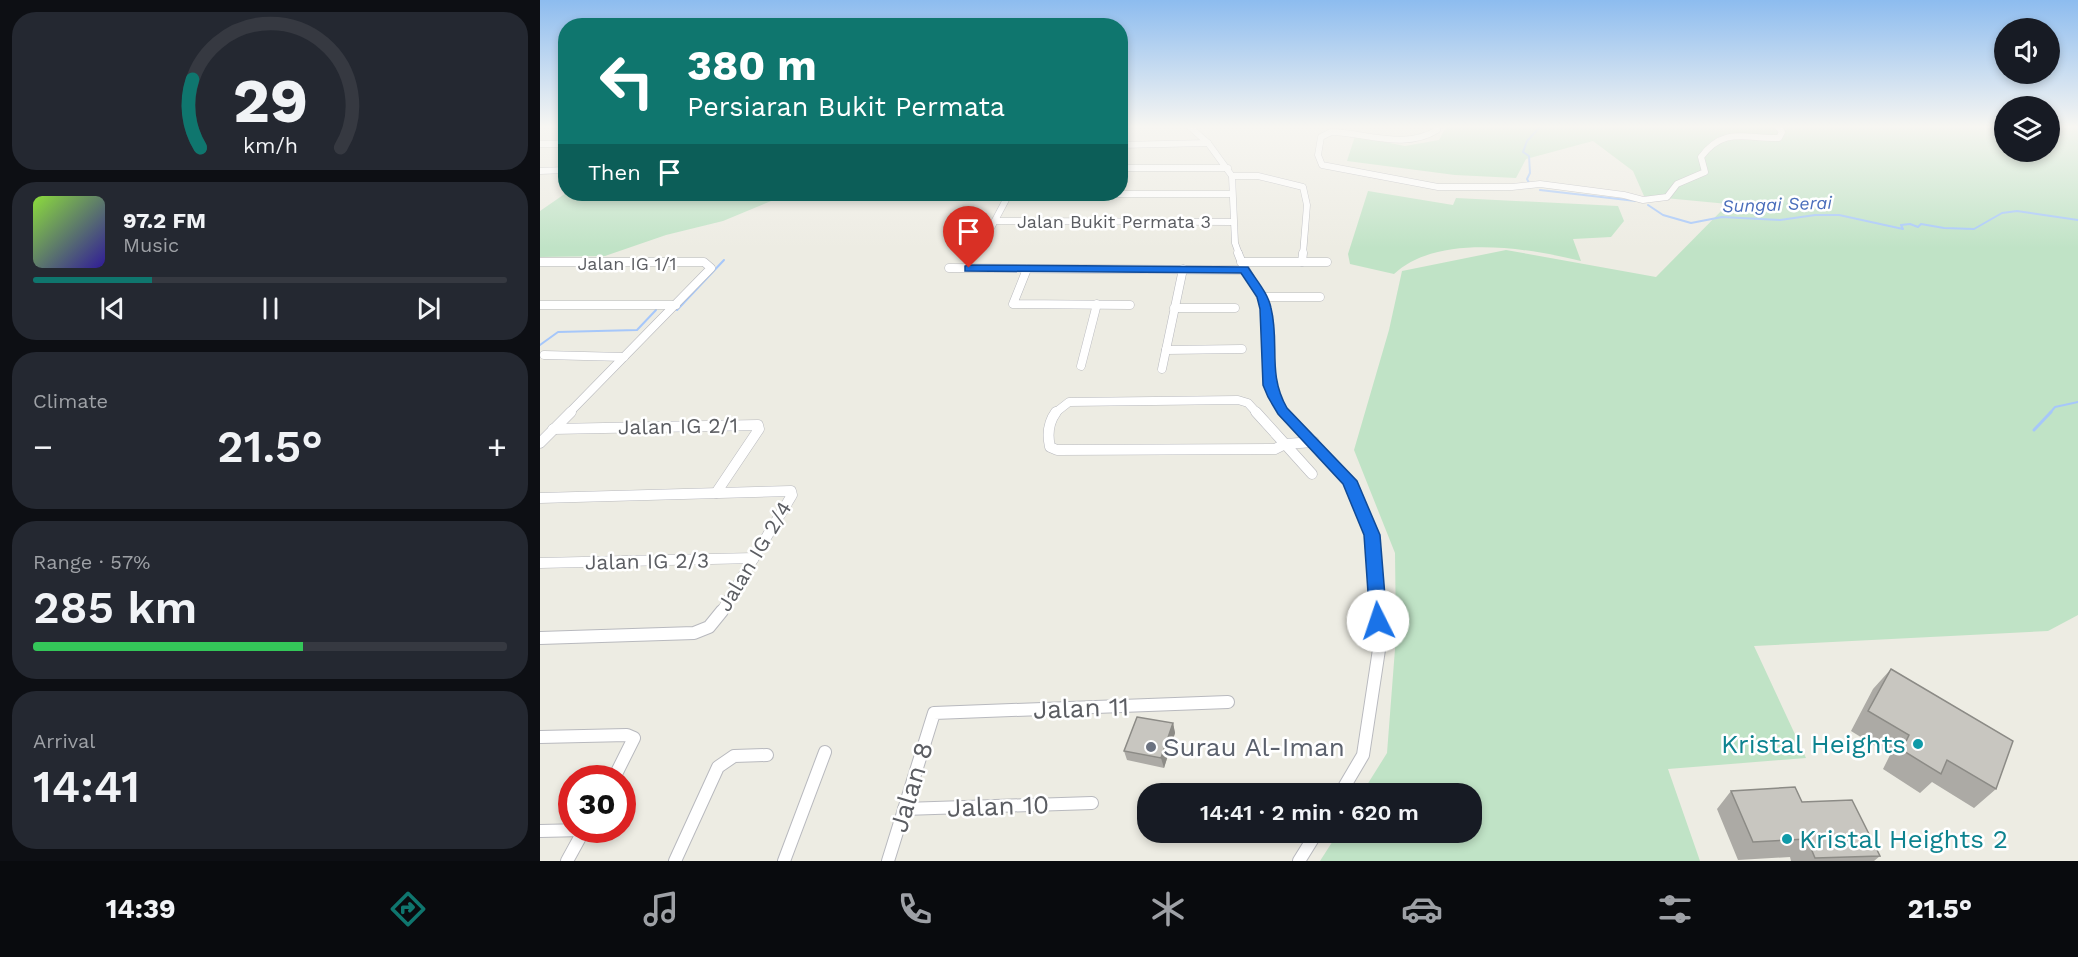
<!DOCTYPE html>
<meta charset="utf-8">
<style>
:root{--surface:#171b24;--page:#242831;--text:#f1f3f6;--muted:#9ea1a6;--line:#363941;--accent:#0f766e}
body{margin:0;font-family:"Work Sans",sans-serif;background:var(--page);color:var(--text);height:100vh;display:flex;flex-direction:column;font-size:22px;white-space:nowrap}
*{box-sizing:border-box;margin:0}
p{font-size:20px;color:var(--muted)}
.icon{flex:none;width:33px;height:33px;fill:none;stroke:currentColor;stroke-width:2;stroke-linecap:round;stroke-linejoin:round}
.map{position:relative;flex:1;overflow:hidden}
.sheet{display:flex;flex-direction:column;gap:12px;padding:12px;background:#0d0f14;width:540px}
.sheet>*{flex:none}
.banner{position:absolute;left:18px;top:18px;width:570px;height:183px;border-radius:24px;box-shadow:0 3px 9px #0003;background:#0f766e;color:#fff;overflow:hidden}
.controls{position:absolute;left:1454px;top:18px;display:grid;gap:12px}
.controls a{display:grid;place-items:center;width:66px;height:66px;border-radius:50%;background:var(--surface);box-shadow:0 3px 9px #0003;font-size:30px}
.speed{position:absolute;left:18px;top:765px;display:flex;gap:12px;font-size:30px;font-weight:700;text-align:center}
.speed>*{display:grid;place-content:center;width:78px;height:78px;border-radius:50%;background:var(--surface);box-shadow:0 3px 9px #0003;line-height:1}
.speed .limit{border:9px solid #d22;background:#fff;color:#111}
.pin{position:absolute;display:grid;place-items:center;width:51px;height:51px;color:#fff;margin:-62px -26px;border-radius:50% 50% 50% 0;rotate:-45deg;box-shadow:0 0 6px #0007}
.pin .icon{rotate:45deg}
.me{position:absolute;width:66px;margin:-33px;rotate:356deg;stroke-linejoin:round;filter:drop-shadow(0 0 4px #0008)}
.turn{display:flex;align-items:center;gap:21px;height:126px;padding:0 30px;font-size:27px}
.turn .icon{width:78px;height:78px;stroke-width:2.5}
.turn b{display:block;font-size:42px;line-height:51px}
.then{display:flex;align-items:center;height:57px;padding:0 30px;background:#0003;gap:12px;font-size:22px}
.big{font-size:45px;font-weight:600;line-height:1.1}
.sheet .card{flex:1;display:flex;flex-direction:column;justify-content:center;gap:9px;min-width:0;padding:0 21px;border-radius:24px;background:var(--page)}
.sheet .dial{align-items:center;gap:0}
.dial svg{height:156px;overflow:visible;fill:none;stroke:var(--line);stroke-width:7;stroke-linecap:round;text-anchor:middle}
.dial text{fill:var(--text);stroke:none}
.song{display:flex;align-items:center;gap:18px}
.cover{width:72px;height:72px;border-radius:9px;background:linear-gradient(135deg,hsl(90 70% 55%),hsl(250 70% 35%))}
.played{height:6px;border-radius:3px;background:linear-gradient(90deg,var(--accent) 25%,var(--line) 25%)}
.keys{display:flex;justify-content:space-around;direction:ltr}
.heat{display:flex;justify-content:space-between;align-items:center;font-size:33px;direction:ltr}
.charge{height:9px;border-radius:4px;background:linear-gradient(90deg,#34c759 57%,var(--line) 0)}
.trip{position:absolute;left:597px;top:783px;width:345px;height:60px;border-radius:24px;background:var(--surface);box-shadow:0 3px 9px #0003;font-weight:600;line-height:60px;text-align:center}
.dock{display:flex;height:96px;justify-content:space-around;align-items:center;background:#090b0e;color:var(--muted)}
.dock .icon{width:42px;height:42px}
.dock .on{color:var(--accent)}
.dock b{font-size:27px;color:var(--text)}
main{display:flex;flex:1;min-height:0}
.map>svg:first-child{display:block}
</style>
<main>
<section class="sheet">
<div class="card dial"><svg viewBox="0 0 100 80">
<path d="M14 69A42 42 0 1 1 86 69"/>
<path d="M14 69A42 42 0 0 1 10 34" stroke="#0f766e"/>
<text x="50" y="56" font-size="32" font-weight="700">29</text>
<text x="50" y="72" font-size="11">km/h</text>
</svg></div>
<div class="card">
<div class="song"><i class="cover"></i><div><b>97.2 FM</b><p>Music</p></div></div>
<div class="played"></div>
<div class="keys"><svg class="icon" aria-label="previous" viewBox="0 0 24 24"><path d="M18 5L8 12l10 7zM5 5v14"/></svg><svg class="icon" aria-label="pause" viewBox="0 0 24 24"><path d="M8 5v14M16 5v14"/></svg><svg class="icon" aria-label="next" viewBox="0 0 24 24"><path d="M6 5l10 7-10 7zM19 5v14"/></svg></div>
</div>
<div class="card"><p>Climate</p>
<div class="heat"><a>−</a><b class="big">21.5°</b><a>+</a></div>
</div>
<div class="card"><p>Range · 57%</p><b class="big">285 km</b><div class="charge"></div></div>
<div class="card"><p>Arrival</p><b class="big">14:41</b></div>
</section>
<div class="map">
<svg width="1538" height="861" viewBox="0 0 1538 861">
<rect width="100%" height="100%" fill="#edece3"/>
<g fill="#c0e3c6">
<path d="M906,127H1464V152H1509V127H1538V615L1508,631L1214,646L1266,758L1128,769L1160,861H780L798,833L932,832V794L822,793L847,753L856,636L855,553L814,450L849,330L862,271L966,250L1116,277L1188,204L1104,196L1093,171L1053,141L986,159L976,178L915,175L807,161L815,136L865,146L899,140Z"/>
<path d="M828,191L913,205L916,198L1078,206L1084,221L1071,237L1033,239L1041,261C988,248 898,233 854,274L810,264L808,254Z"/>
<path d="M26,193V194H248L183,221L126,235L65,256L0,257V211Z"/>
</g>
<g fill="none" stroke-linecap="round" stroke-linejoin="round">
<g stroke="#a6c7fa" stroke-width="2">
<path d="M989,183L987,179L990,173L989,156L983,152L987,141L1000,127"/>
<path d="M1000,190L1096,201"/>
<path d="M1108,205L1123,215L1151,223L1182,217L1240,220L1275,215H1299L1363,229L1361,225L1370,224L1378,227L1381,224L1404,228L1434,229L1462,213L1477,211L1538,220"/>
<path d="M137,310L184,260"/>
<path d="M0,345L18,332L97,330L116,310"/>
<path d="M1510,413L1515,407L1538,402"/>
</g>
<path stroke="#a6c7fa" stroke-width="3" d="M1494,430L1511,412"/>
<g stroke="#b8b9be" stroke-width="7">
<g id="street-far3">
<path d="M650,127L668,143L692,176L695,243L699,254"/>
<path d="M896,127L897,130C865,150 827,133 791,132L781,137L778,155L782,165L898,187H972L1000,184L1084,195L1103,200L1127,197L1137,184L1165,172L1161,157C1184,126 1206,139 1239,138L1242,132L1238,127"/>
<path d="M0,144H26"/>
<path d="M580,145L668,143"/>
<path d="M580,168H688"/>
<path d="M0,171L26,170"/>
<path d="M692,176H718L763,187L767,205L763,254"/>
<path d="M469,194H692"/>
<path d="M455,221L693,222"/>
<path d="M451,228L469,194"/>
</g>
</g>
<g stroke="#b8b9be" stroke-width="9">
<g id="street-far2">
<path d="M698,253C705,273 719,289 726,309L729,385L744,413"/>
<path d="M0,262H164L171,268L29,413"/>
<path d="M701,262H787"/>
<path d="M762,262L763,253"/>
<path d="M409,268L704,270"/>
<path d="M487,269L473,304L590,305"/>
<path d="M722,297H780"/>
<path d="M0,305H136"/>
<path d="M634,308H695"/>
<path d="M626,350L702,349"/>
<path d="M4,355L84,357"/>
<path d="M541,366L557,304"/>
<path d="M622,369L643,269"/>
<path d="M515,413L529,402L698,400L708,403L717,413"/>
</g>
</g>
<g stroke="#b8b9be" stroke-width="11">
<g id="street-far1">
<path d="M516,412C508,423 507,434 510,447L517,450L735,449L745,444"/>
<path d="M716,412L745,444"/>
<path d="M743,412L810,481L832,535L838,612"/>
<path d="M13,429L218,425L219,429L176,493"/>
<path d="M0,443L31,412"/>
<path d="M745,444L772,474"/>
<path d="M745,444L774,442"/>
<path d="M0,498L251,491L252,495L181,612"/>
<path d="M0,563L214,558"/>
</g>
</g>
<g stroke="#b8b9be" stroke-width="14">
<g id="street">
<path d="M0,638L154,633L169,627L182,611"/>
<path d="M0,737L87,735L94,738L74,778"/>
<path d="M800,794L823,755L840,643L838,611"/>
<path d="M364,809L552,803"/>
<path d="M0,831L44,830"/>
<path d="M27,861L44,830"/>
<path d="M135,861L178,767L194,756L227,755"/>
<path d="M244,861L285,752"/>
<path d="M348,861L394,713L688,702"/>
<path d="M759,861L777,832"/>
</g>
</g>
<use href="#street-far3" stroke="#fff" stroke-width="6"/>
<use href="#street-far2" stroke="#fff" stroke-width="8"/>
<use href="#street-far1" stroke="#fff" stroke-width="10"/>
<use href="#street" stroke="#fff" stroke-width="12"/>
</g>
<g fill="#acaaa5">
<path d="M1351,669L1456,789L1434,808L1392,782L1380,793L1343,769L1350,755L1311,731L1333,689Z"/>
<path d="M633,723L635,733L624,768L587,760L584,751Z"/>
<path d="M1191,791L1262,802L1340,856L1334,861H1251L1250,857L1198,860L1177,809Z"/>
</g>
<path fill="#8c8b86" d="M633,723L635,733L624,768L621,758Z"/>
<g fill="#c8c6c0" stroke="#8c8b86" stroke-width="1.5">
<path d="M1351,669L1473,741L1456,789L1407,760L1401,774L1362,750L1369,735L1328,711Z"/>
<path d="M597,717L633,723L621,758L584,751Z"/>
<path d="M1255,787L1262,802L1312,800L1340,856L1275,858L1267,839L1213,842L1191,791Z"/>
</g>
<linearGradient id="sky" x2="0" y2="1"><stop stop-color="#8dbcef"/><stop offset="0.51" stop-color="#f7f6f2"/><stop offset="1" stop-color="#f7f6f2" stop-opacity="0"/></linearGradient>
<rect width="1538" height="248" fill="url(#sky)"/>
<path fill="#1a73e8" stroke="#114b97" stroke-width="1.5" d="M429,265L708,267C716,280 728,293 731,308C740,344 727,373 747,408L817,481L840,535L847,621L844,626L838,628L833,626L830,621L824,535L803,484L738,414L728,397L723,385L720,309L717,297L701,273L425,271V266Z"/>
<g fill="#0f9aa8" stroke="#fff" stroke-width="2">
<circle cx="1378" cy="744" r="6"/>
<circle cx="1247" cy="839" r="6"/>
</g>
<circle fill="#6b7280" stroke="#fff" stroke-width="2" cx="611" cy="747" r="6"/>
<g text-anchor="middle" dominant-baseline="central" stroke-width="5" stroke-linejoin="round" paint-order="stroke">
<g font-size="18" font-style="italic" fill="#4a6ebb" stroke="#fff">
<text transform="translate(1237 204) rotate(-2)">Sungai Serai</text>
</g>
<g font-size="18" fill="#5b5d62" stroke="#fff">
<text x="574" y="221">Jalan Bukit Permata 3</text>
<text x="87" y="263">Jalan IG 1/1</text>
</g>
<g font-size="21" fill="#5b5d62" stroke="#fff">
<text transform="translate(138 426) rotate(-1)">Jalan IG 2/1</text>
<text transform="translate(214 556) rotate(-59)">Jalan IG 2/4</text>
<text transform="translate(107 561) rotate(-1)">Jalan IG 2/3</text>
</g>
<g font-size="26" fill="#5b5d62" stroke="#fff">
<text transform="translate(541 708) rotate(-2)">Jalan 11</text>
<text transform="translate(371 787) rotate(-73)">Jalan 8</text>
<text transform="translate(458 806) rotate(-2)">Jalan 10</text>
</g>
<g font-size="26" fill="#0d838f" stroke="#fff" text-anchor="end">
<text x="1366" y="744">Kristal Heights</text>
<text x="1259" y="839" text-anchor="start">Kristal Heights 2</text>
</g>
<g font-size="26" fill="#5b616d" stroke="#fff" text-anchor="start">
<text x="623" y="747">Surau Al-Iman</text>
</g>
</g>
</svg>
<div class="controls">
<a><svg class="icon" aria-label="sound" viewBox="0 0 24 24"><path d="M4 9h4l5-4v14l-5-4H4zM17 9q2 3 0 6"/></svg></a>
<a><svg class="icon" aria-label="layers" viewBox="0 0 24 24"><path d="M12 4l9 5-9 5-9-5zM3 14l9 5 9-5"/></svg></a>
</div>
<div class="speed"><div class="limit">30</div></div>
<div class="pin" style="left:429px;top:268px;background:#d93025"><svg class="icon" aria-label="arrive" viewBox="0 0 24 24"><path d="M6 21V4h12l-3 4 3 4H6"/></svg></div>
<svg class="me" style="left:838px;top:621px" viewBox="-20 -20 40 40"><circle r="19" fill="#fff"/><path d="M0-13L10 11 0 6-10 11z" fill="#1a73e8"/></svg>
<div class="trip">14:41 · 2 min · 620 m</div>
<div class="banner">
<div class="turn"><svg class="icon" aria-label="left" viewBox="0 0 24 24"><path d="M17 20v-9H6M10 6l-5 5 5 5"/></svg><div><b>380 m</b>Persiaran Bukit Permata</div></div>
<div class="then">Then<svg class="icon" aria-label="arrive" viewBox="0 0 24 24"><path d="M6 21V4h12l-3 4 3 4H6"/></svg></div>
</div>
</div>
</main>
<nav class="dock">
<b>14:39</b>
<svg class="icon on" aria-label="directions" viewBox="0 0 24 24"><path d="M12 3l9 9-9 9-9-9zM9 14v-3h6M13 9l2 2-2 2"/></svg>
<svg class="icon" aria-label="music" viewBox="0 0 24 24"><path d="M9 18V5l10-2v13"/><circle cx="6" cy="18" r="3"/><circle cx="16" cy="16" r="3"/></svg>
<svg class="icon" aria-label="phone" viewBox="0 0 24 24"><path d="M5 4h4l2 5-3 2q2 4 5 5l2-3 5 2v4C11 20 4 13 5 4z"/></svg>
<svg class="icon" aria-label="climate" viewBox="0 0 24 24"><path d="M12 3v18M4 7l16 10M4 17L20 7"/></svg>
<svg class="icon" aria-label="car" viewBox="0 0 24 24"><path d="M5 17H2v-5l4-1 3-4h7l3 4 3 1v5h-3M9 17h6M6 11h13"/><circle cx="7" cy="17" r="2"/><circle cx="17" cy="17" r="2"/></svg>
<svg class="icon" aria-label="filters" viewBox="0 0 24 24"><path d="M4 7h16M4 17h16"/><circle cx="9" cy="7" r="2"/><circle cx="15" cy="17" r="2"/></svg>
<b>21.5°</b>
</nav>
